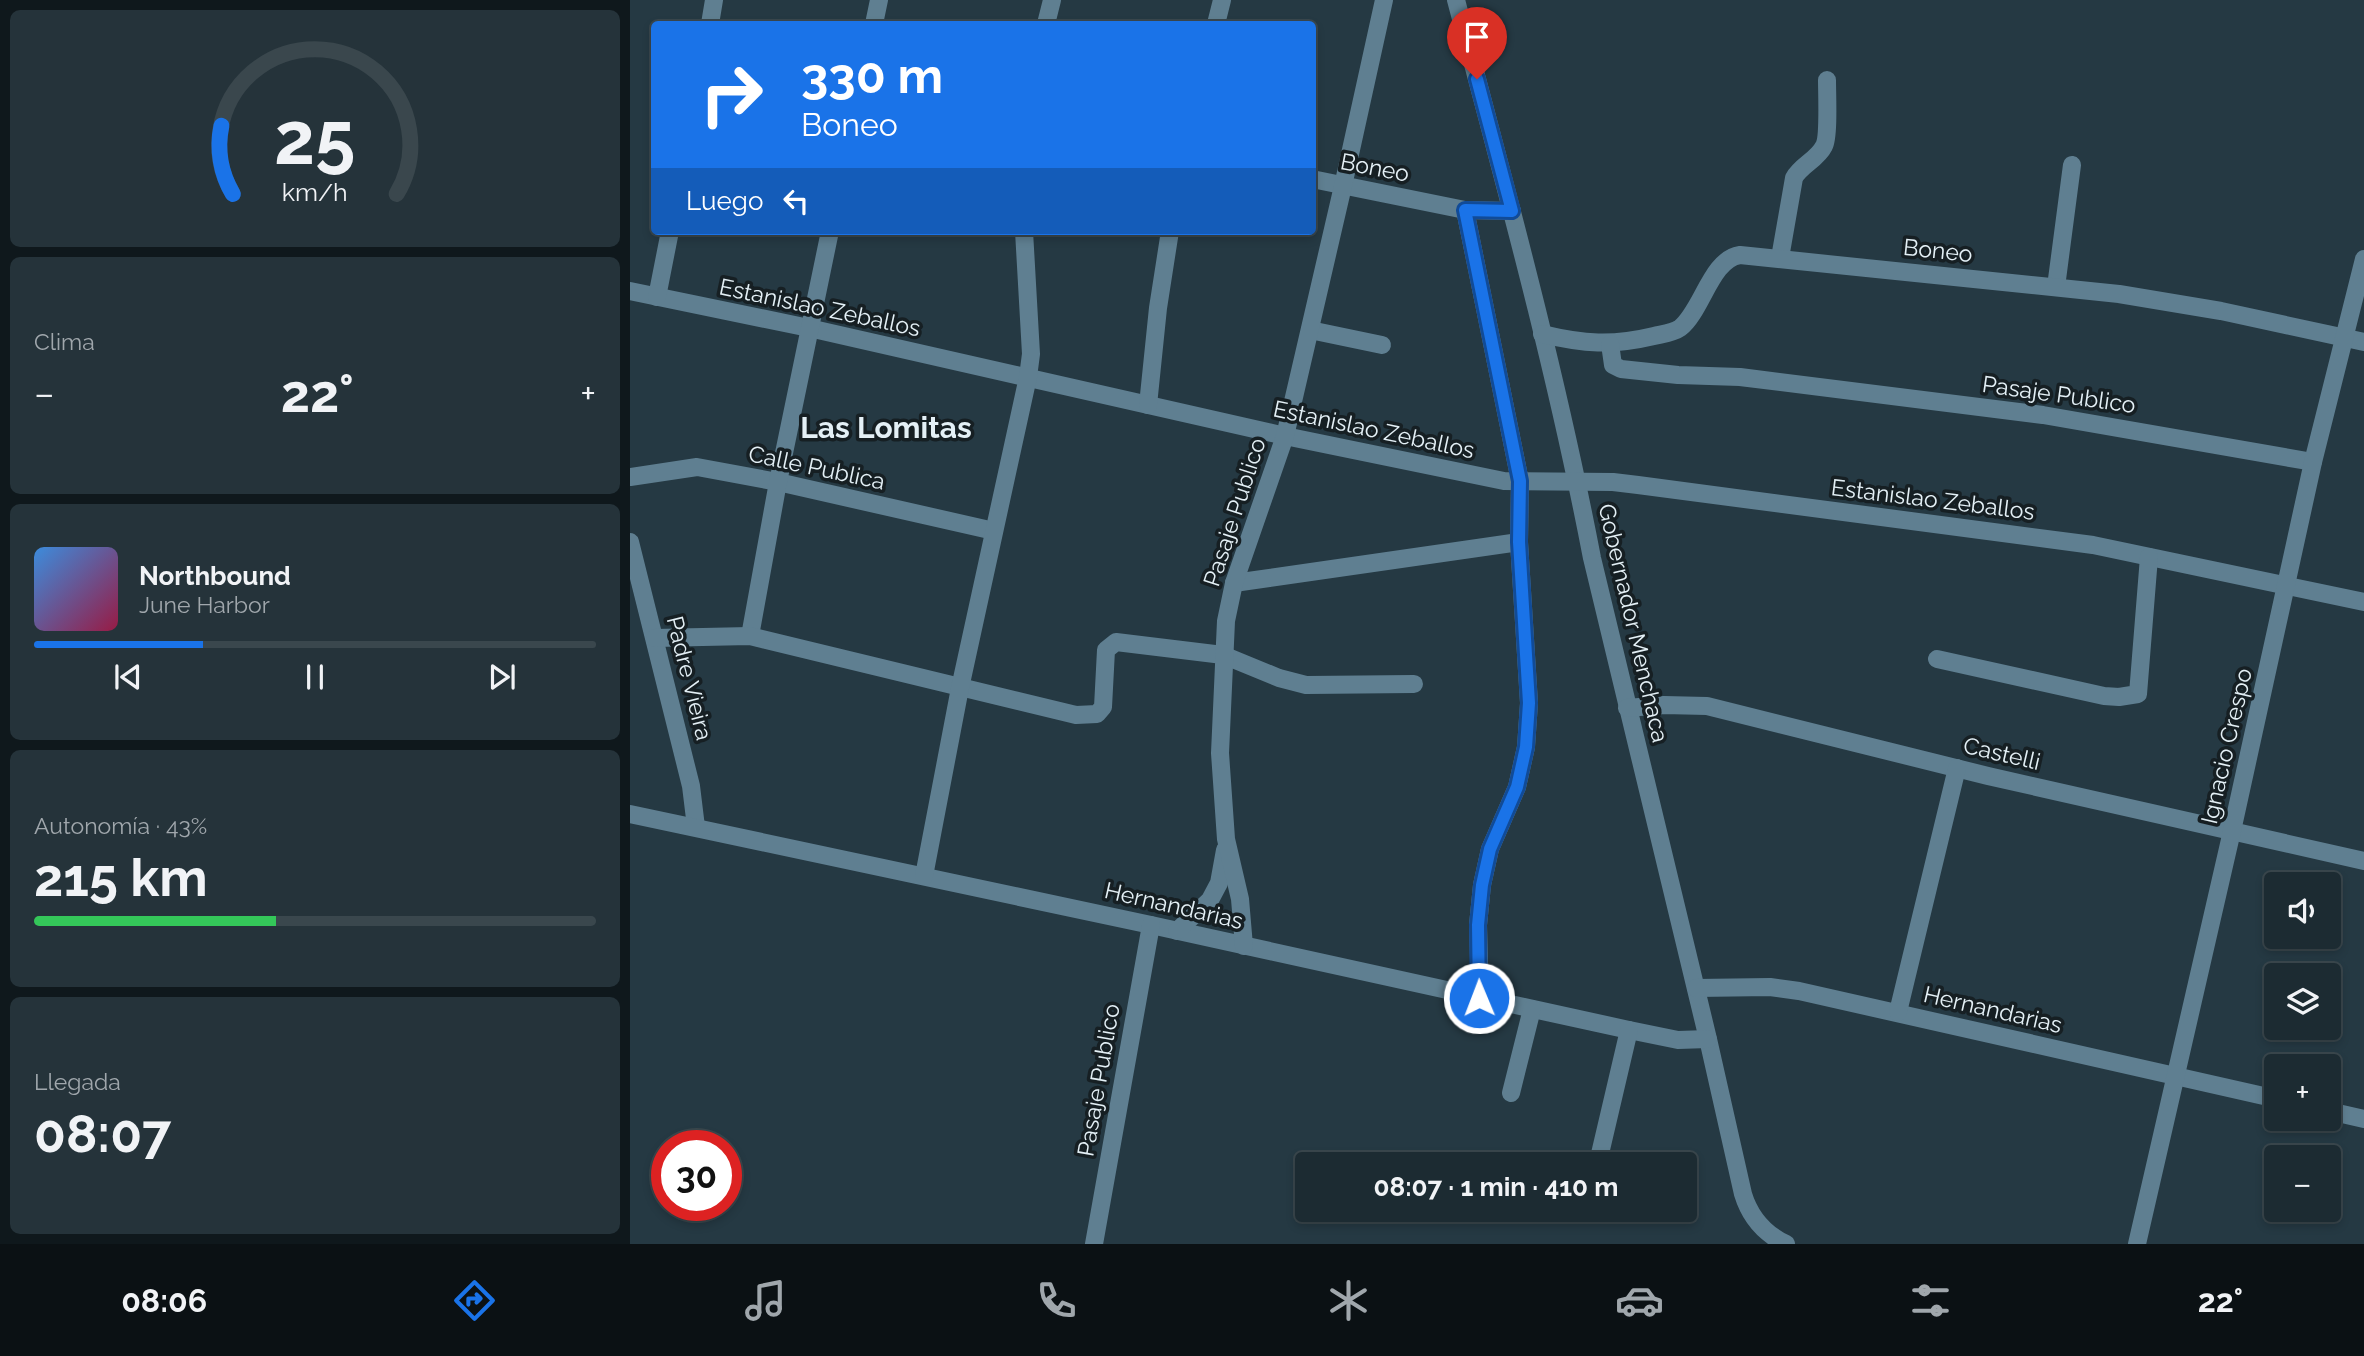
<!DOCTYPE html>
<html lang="es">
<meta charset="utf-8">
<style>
:root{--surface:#1c2b32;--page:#25333a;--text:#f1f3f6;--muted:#a0a7ac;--line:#3a474d;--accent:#1a73e8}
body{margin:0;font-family:Raleway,sans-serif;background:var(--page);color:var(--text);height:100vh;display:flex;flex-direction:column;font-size:26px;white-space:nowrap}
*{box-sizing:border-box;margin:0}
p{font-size:23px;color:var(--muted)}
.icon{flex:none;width:38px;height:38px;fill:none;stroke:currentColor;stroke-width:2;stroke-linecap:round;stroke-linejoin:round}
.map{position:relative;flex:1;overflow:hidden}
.details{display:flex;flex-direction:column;gap:10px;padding:10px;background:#0f181c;width:630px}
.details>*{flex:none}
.top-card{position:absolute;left:21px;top:21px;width:665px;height:214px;border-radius:7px;box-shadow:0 4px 10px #0003,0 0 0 2px var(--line);background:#1a73e8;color:#fff;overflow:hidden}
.fabs{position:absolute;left:1634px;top:872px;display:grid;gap:14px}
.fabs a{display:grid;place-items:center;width:77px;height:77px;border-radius:7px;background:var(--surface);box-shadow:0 4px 10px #0003,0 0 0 2px var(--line);font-size:35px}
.speed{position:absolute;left:21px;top:1130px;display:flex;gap:14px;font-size:35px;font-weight:700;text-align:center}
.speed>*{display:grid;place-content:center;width:91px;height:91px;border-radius:50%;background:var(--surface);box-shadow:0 4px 10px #0003,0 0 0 2px var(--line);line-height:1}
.speed .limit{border:10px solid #d22;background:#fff;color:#111}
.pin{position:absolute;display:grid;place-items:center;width:60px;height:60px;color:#fff;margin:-72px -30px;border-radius:50% 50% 50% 0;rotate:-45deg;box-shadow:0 0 7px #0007}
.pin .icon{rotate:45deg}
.me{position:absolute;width:77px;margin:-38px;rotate:359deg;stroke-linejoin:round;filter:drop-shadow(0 0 5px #0008)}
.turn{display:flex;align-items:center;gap:24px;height:147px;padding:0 35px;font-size:32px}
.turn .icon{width:91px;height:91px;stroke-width:2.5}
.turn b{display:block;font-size:49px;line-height:60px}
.then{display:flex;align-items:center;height:66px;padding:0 35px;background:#0003;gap:14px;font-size:26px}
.big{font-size:52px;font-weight:700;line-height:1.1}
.details .card{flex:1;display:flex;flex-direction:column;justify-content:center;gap:10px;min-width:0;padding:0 24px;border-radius:10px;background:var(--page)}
.details .dial{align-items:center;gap:0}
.dial svg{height:182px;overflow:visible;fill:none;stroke:var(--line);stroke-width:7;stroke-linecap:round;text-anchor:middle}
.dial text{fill:var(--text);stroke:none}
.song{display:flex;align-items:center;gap:21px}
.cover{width:84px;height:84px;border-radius:10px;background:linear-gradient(135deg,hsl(210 70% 55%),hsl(340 70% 35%))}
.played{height:7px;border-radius:4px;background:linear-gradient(90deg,var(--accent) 30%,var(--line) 30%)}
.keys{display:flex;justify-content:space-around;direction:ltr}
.heat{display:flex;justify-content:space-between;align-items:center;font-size:38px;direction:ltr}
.charge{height:10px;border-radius:5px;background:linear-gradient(90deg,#34c759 43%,var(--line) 0)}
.trip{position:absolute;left:665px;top:1152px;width:402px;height:70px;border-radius:7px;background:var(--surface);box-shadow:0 4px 10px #0003,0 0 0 2px var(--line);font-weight:700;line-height:70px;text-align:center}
.dock{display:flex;height:112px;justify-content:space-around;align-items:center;background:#0b1114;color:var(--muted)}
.dock .icon{width:49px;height:49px}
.dock .active{color:var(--accent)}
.dock b{font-size:32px;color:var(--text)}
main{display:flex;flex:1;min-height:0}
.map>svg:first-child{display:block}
</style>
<main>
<section class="details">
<div class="card dial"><svg viewBox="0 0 100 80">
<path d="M14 69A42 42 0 1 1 86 69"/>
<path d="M14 69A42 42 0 0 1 9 39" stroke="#1a73e8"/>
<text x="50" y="56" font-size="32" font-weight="700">25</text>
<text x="50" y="72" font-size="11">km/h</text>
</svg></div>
<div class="card"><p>Clima</p>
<div class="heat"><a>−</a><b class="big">22°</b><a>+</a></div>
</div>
<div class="card">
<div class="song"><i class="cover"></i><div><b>Northbound</b><p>June Harbor</p></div></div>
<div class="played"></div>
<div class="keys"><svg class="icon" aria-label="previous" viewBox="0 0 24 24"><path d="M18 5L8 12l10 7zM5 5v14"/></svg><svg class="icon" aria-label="pause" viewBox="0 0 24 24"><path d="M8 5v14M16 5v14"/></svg><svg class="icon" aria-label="next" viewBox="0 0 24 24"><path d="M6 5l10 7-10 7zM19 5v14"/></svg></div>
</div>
<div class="card"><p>Autonomía · 43%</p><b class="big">215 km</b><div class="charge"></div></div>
<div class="card"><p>Llegada</p><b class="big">08:07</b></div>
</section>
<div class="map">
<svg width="1734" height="1244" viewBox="0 0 1734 1244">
<rect width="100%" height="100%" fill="#253943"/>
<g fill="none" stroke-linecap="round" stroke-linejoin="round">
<g stroke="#5f7f91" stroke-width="18">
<path d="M826,0C875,185 926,370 962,558L1078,1039L1113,1194C1120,1217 1135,1234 1156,1244"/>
<path d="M80,24L84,0"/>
<path d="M244,24L249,0"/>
<path d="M416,24L422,0"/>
<path d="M586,24L592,0"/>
<path d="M682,179L835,210L882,211"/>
<path d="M835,210L890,481L889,542L899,703L896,747L887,787L860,849L852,885L848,925L850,998"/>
<path d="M1150,258L1164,178C1171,165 1187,160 1194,146C1199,137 1197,94 1197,80"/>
<path d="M1426,287L1442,165"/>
<path d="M0,291L179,328L655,436L874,481L983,482L1008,485L1463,545L1734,602"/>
<path d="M27,297L40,231"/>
<path d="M680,330L752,345"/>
<path d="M912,334C954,344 982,346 1024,336C1032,334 1043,333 1050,328C1072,311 1081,259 1110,255L1489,294L1591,311L1734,342"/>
<path d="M980,344L983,365L991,369L1048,375L1110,377L1413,415L1683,462"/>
<path d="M518,405L528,308L540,231"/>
<path d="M0,477L67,467L148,482L364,531"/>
<path d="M0,542L61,786L66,827"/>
<path d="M604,583L889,542"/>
<path d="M120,636L148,482L200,231"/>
<path d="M25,638L120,636L446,715L467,714L473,707L476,650L486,642L593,655L649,678L676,685L784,684"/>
<path d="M1307,659L1474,696L1489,697L1508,694L1519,557"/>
<path d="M997,708L1034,705L1077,706L1358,776L1734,861"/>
<path d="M0,814L521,925L999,1030L1048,1040L1078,1039"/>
<path d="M294,876L330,688L398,377L401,354L394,231"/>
<path d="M547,931L580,900L589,883L595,850"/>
<path d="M614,946L610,899L596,839L590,753L596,621L604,583L655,436L713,186L754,0"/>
<path d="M1066,988L1140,987L1169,991L1647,1099"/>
<path d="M1268,1012L1327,768"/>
<path d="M881,1093L902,1009"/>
<path d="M1699,1111L1734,1119"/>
<path d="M969,1158L999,1030"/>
<path d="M464,1244L521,925"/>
<path d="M1507,1244L1602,831L1683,462L1734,259"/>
</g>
</g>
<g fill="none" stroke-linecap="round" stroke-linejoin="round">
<g stroke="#114b97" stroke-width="18">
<path id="route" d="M847,79L882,211L835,210L890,481L889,542L899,703L896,747L887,787L860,849L852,885L848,925L849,998"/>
</g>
<use href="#route" stroke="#1a73e8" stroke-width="12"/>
</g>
<g text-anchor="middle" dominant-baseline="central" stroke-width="7" stroke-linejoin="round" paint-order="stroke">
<g font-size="23" fill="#e4f0f6" stroke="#161f23">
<text transform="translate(745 167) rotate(11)">Boneo</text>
<text transform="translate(1308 250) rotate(6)">Boneo</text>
<text transform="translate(190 307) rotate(12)">Estanislao Zeballos</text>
<text transform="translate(1429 394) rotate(8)">Pasaje Publico</text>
<text transform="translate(744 429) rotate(12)">Estanislao Zeballos</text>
<text transform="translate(187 467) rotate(12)">Calle Publica</text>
<text transform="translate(1303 499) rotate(7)">Estanislao Zeballos</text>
<text transform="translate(604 512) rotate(-72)">Pasaje Publico</text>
<text transform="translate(1004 623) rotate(77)">Gobernador Menchaca</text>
<text transform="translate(60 678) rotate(76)">Padre Vieira</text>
<text transform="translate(1596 746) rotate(-77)">Ignacio Crespo</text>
<text transform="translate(1372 753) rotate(13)">Castelli</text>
<text transform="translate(544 905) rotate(13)">Hernandarias</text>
<text transform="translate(1363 1009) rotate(13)">Hernandarias</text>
<text transform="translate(468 1080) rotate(-80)">Pasaje Publico</text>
</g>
<g font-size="30" font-weight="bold" fill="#e4f0f6" stroke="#161f23">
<text x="256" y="427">Las Lomitas</text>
</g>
</g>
</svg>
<div class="fabs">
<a><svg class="icon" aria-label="sound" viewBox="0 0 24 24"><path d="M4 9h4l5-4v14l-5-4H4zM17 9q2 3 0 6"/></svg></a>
<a><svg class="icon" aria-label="layers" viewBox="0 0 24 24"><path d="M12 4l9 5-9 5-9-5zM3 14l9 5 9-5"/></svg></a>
<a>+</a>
<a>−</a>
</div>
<div class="speed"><div class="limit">30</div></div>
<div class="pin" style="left:847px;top:79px;background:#d93025"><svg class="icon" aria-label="arrive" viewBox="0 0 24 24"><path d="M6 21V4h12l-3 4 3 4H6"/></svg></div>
<svg class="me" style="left:849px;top:998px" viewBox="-20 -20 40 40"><circle r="17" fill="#1a73e8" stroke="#fff" stroke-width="3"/><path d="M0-11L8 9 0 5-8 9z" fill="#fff"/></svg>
<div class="trip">08:07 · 1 min · 410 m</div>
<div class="top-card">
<div class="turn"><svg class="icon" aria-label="right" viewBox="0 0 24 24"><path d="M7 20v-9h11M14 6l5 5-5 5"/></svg><div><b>330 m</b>Boneo</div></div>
<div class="then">Luego<svg class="icon" aria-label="left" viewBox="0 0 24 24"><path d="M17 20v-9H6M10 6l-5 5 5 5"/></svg></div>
</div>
</div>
</main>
<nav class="dock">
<b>08:06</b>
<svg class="icon active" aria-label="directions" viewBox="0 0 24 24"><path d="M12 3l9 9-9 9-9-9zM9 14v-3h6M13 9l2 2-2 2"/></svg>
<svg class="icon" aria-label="music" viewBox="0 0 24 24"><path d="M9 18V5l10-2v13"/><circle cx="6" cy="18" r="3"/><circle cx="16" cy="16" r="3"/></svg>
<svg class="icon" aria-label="phone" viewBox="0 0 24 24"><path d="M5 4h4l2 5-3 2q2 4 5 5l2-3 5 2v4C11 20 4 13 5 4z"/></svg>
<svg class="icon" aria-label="climate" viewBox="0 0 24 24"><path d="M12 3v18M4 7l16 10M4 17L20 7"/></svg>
<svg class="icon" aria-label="car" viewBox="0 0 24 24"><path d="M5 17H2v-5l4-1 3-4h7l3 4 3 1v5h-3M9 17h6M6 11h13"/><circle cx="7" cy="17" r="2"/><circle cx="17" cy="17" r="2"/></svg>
<svg class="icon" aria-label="filters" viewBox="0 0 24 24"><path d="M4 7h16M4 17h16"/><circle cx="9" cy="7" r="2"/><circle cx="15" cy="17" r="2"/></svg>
<b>22°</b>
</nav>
